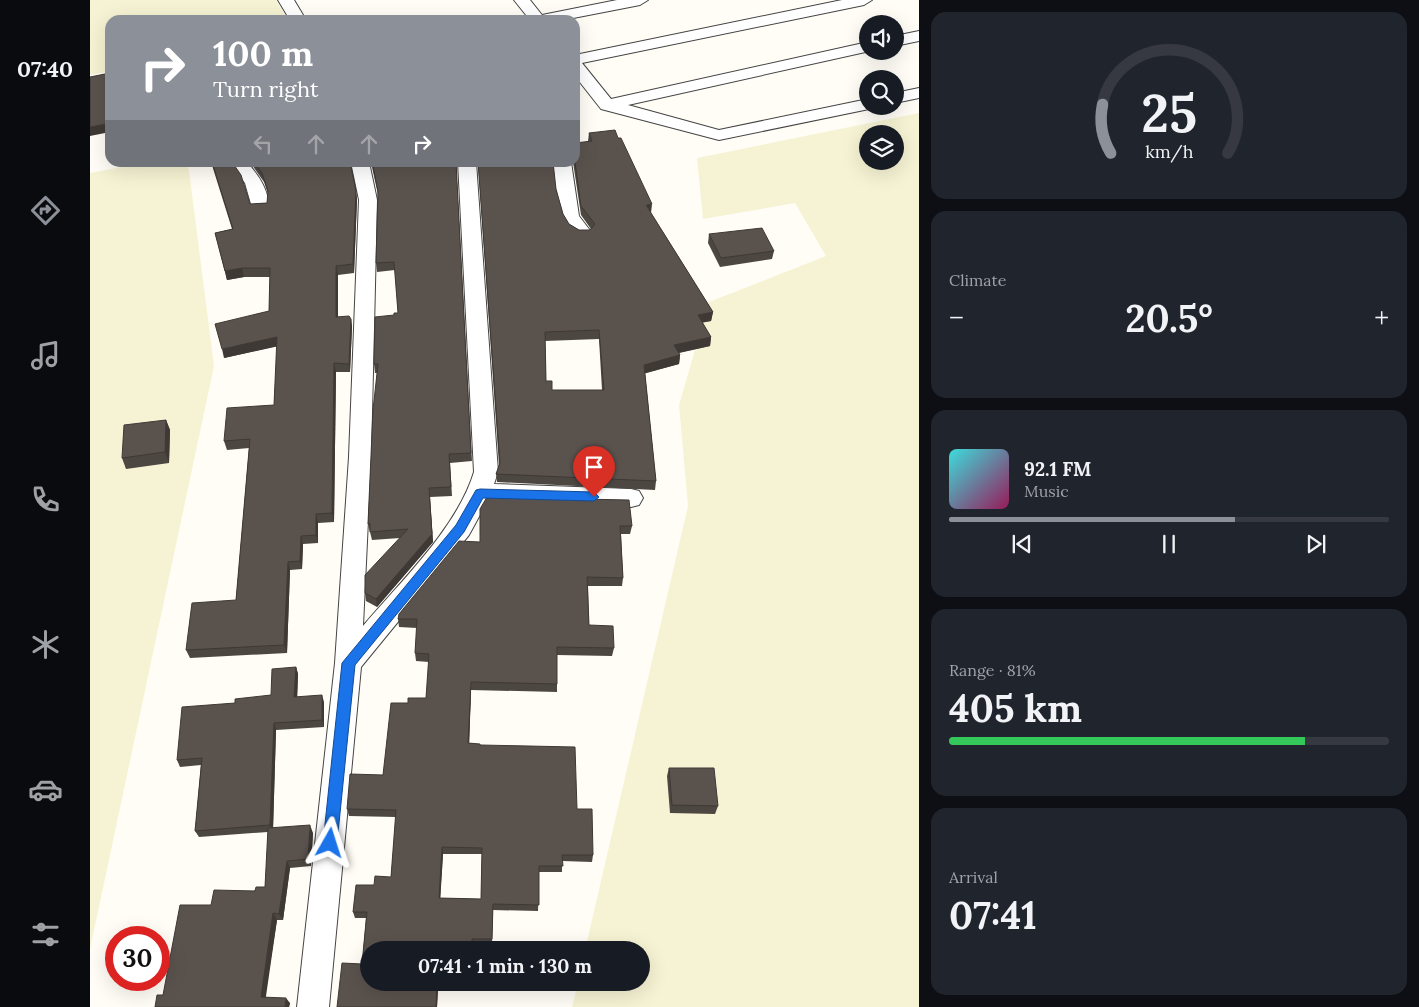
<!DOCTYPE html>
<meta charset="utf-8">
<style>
:root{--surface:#171b24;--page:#20242c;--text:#f1f3f6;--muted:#9ea1a6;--line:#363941;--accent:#8c9099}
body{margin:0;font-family:Lora,serif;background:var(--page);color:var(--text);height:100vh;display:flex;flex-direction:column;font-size:19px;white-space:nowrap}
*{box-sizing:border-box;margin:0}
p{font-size:16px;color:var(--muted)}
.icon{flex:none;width:28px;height:28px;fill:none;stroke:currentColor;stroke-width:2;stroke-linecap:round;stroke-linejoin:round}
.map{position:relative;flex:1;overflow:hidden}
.panel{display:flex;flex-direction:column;gap:12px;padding:12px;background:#0d0f14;width:500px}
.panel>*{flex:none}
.top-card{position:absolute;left:15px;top:15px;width:475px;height:152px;border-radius:15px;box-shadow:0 5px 20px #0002;background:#8c9099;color:#fff;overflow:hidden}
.buttons{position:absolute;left:769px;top:15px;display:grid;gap:10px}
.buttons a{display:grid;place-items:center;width:45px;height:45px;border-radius:50%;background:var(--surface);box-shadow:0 5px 20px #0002;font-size:25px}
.speed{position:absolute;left:15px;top:926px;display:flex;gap:10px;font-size:25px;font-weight:700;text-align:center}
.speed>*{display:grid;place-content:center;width:65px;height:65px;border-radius:50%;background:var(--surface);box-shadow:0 5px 20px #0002;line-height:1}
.speed .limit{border:8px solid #d22;background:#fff;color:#111}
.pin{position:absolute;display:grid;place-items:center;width:42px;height:42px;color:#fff;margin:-51px -21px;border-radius:50% 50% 50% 0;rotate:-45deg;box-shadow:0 0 5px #0007}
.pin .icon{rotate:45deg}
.me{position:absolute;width:55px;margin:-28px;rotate:6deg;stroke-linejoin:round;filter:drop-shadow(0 0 4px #0008)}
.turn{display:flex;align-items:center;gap:18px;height:105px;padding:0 25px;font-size:22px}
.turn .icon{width:65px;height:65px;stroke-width:2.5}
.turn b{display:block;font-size:35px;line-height:42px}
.lanes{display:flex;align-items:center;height:48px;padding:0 25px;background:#0003;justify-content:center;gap:25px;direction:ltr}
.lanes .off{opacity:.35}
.big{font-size:38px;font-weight:700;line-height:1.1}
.panel .widget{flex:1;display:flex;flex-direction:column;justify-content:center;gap:8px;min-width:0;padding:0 18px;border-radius:15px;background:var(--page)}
.panel .dial{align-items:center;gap:0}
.dial svg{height:130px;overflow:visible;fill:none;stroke:var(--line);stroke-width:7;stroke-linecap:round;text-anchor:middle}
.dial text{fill:var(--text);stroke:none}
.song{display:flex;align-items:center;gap:15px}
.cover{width:60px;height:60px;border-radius:8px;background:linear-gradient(135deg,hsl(180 70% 55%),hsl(330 70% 35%))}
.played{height:5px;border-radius:2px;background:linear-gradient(90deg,var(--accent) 65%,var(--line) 65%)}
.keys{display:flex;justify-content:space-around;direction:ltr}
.heat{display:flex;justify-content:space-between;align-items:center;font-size:28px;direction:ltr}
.charge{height:8px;border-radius:4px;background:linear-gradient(90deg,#34c759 81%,var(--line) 0)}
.trip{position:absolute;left:270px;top:941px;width:290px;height:50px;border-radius:25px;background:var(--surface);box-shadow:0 5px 20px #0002;font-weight:700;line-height:50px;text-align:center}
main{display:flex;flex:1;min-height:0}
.menu{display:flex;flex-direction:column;width:90px;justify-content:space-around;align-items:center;background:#090b0e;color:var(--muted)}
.menu .icon{width:35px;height:35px}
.menu .selected{color:var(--accent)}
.menu b{font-size:22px;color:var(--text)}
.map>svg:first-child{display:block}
</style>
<main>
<nav class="menu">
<b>07:40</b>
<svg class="icon selected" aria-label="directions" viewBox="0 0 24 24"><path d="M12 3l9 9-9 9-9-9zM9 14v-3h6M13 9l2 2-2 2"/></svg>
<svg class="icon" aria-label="music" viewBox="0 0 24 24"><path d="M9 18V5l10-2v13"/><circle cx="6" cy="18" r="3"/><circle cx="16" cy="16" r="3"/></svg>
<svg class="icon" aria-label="phone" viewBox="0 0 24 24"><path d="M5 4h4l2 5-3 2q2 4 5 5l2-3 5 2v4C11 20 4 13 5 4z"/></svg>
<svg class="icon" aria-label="climate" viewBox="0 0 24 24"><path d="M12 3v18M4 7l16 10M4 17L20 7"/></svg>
<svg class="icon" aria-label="car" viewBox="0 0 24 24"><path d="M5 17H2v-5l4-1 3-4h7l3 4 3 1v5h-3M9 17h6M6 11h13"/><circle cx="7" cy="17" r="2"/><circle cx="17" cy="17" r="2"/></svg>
<svg class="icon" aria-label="filters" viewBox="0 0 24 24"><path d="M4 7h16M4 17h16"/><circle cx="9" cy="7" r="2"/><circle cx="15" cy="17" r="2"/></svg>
</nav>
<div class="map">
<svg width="829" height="1007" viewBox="0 0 829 1007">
<rect width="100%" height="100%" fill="#fffdf5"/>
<g fill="#f6f3d4" fill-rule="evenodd">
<path d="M0,0H186L198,20H20V71L0,75Z"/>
<path d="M829,113V1007H482L488,983L551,982V950H495L598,506L589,405L619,302L736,256L705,203L613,219L607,158ZM778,134H805V161H778Z"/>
<path d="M53,163H98L124,366L0,949V173Z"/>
</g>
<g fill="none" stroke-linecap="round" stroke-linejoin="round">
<g stroke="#444" stroke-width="2">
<g id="street">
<path d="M188,0H204L216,20H200Z"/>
<path d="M424,0H440L452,15L527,0H558L550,5L473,20H440Z"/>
<path d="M752,0H782L774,5L492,63L521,99L778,42V51H780L538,105L629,130L778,99V106L784,108L629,140L511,109L485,76V55Z"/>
<path d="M829,31V41L805,46V36Z"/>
<path d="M829,88V98L805,103V93Z"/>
<path d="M138,162H157C169,176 178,189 179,207L177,211H163L155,183Z"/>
<path d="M261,162H279L287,200L281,457L273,626C311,581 367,528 384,472L368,162H386L408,472L404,484L541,489L549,491L553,498L549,505L541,507L397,502L379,535L271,667L239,1007H207L245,663L259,457L269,200Z"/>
<path d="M463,162H481L489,216L502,233L499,237C466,246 466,183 463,162Z"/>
</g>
</g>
<use href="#street" fill="#fff" fill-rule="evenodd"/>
</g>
<g fill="#4d4742" fill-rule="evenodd">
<path d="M499,133L561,213L623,312L621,321L612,322L621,337L620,346L589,353L590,355L589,364L555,373L566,481L565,490L407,482L406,474L409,465L388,162H409V164L466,189L473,214L479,224L489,230H500L501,229L491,215L483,162H485L498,141ZM509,339L512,390H462L456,381L455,341Z"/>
<path d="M121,162H142L160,204L177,203L178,194L174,182L160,162H260L266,191L267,200L264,273L248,275V317L261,319L262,327L260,372H246L244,522L228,523V543L213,544L212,569L200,570L197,653L100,658L96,650L146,600L159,448L137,450L134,441L184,405L187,346L134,358L179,311L180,277H154L137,280L125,233L142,229Z"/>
<path d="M281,162H366L382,461L360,463L362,496L340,497L343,542L287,607L276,601L275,593L310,538L282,540L278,524L287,373H285L284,364L304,315L308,313L305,270L287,272L286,263L288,195Z"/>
<path d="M619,234L684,251L682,259L630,267L618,243Z"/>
<path d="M76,420L80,430L79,463L36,469L32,458Z"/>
<path d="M390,509L542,526L540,534H531L533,578L532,586H498L499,625L524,648L522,656L467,655V692L381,690L379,743L390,745L487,809L503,855L502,862L472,861V872H449L448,911L403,910L402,945H383V950H279V982H373V989L348,988L347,1007H247L272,964L276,918H265L263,912L284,885L301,877L306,817L259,816L257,809L293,775L318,703L336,698L339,662L326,661L325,653L327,628L309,627L308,619L390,542ZM353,854H392L391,899L350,898Z"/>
<path d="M206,667L208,674L207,697L234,702V727L186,730L183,828L223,833L221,866L200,868L193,920H187L175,997L200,1003L199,1007H65L73,995L121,905L175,887L178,832L109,837L105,831L111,765L90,767L87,760L145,703L181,695Z"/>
<path d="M579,768L628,806L625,814L580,813L577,776Z"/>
</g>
<g fill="#3f3936">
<path d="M20,123V132L0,136V127Z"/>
<path d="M266,191L267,200L264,273L263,264Z"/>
<path d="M562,204L561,213L556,205Z"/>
<path d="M246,266L248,275V326L246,317Z"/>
<path d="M152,268L154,277L137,280L135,271Z"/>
<path d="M623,312L621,321L606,324L608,315Z"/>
<path d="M261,319L262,327L260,372L259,364Z"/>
<path d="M187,337L189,346L134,358L132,349Z"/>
<path d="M621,337L620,346L583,354L584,345Z"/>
<path d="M590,355L589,364L553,374L554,365Z"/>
<path d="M244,363L246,372L244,522L242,513Z"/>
<path d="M76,420L80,430L79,463L75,452Z"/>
<path d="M339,488L343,542L287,607L286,599Z"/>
<path d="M226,514L228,523V543L226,535Z"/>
<path d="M211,536L213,544L212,569L210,561Z"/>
<path d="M198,562L200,570L197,653L194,645Z"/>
<path d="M206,667L208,674L207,704L204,697Z"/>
<path d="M381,682V690L379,750L378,743Z"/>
<path d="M232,695L234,702V727L232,720Z"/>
<path d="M184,723L186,730L183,831L180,825Z"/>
<path d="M220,825L223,833L221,866L218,859Z"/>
<path d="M352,847L353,854L350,904L349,898Z"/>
<path d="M197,861L200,868L193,920L189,914Z"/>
<path d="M183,913L187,920L175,1003L171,997Z"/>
<path d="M347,983L348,988L347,1007H346Z"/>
<path d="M196,998L200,1003L199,1007H195Z"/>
</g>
<g fill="#5a524d" stroke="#3f3936" fill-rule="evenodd">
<path d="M20,73V123L0,127V77Z"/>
<path d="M525,130L528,138H531L562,204L556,205L623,312L608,315L621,337L584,345L590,355L554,365L566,481L406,474L410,463L388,162H409V164L463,162L466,189L473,214L479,224L489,230H500L505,224L491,206L485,162V143L502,141L499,133ZM509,330L514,390H462V381H456L455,332Z"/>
<path d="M122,162H142L151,175L160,204L177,203L178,191L172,173L164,162H260L266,191L263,264L246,266V317L259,316L261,319L259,364L244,363L242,513L226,514V535L211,536L210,561L198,562L194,645L96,650L102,603L146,600L160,439L134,441L137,408L184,405L187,337L132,349L125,324L179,311L180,268H152L135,271L125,233L143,229Z"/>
<path d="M282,162H366L381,453L359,454L361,487L339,488L342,534L286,599L275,593V575L318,529L280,532V523L278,524L283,410L288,364H284L285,317L304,315V313H308L304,262L286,263L288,191Z"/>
<path d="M672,228L684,251L631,258L619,234Z"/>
<path d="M76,420L75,452L32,458L34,425Z"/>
<path d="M397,497L539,500L542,526H530L533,578L497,577L499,625L523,626L524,648L467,647V684L381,682L378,743L390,744V745L485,747L487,809H502L503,855H472L473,866H449V905L403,904L402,939H382V950H279V982H373V984L347,983L346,1007H247L252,963L272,964L277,912H263L266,885H284L285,876L301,877L306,810L257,809L260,774L293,775L301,703H318V698H336L339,654L325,653L327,619H308L309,614L369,541L390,542V509ZM352,847L392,848L391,899L349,898Z"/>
<path d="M206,667L204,697L232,695V720L184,723L180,825L105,831L112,758L87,760L92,707L145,703V699L181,695L182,669Z"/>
<path d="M579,768H624L628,806L582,805Z"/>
<path d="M220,825L218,859L197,861L189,914L183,913L171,997L196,998L195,1007H65L67,995H73L90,905H121L124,890L165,891L166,887H175L178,828Z"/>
</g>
<path fill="#1a73e8" stroke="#114b97" d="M390,489L504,492L509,497L504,501L393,498L374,532L265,665L247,843L245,848L240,850L235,848L233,843L252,663L366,525L386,490Z"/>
</svg>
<div class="buttons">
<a><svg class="icon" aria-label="sound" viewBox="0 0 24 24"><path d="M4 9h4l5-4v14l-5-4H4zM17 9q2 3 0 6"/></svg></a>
<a><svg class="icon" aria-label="search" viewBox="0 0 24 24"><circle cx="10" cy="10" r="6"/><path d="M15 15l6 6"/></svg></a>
<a><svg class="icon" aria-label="layers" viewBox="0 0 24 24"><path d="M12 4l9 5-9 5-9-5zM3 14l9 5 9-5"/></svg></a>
</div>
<div class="speed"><div class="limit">30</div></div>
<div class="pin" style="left:504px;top:497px;background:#d93025"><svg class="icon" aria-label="arrive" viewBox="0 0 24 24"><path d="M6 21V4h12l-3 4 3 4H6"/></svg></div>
<svg class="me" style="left:240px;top:843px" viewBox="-20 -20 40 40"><path d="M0-17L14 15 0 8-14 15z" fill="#1a73e8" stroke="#fff" stroke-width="4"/></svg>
<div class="trip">07:41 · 1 min · 130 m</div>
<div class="top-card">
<div class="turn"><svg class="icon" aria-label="right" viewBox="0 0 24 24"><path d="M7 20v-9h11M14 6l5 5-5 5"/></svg><div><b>100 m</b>Turn right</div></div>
<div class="lanes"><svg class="icon off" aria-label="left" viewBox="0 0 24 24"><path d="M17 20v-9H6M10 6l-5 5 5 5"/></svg><svg class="icon off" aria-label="ahead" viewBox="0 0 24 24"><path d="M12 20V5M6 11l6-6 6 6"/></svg><svg class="icon off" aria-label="ahead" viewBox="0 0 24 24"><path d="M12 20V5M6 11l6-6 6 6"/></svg><svg class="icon" aria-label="right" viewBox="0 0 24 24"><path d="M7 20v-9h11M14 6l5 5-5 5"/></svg></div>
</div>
</div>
<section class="panel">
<div class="widget dial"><svg viewBox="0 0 100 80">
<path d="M14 69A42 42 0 1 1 86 69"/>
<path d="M14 69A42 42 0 0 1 9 39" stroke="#8c9099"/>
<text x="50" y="56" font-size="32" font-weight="700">25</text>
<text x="50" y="72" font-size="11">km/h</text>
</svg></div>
<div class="widget"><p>Climate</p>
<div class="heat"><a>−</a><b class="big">20.5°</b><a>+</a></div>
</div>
<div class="widget">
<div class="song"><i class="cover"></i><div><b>92.1 FM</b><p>Music</p></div></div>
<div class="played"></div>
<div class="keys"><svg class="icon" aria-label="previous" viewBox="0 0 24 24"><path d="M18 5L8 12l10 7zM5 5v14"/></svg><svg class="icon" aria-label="pause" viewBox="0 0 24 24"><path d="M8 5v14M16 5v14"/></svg><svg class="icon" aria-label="next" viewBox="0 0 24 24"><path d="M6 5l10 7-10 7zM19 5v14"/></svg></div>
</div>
<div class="widget"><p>Range · 81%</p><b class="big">405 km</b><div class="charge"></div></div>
<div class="widget"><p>Arrival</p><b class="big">07:41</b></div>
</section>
</main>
